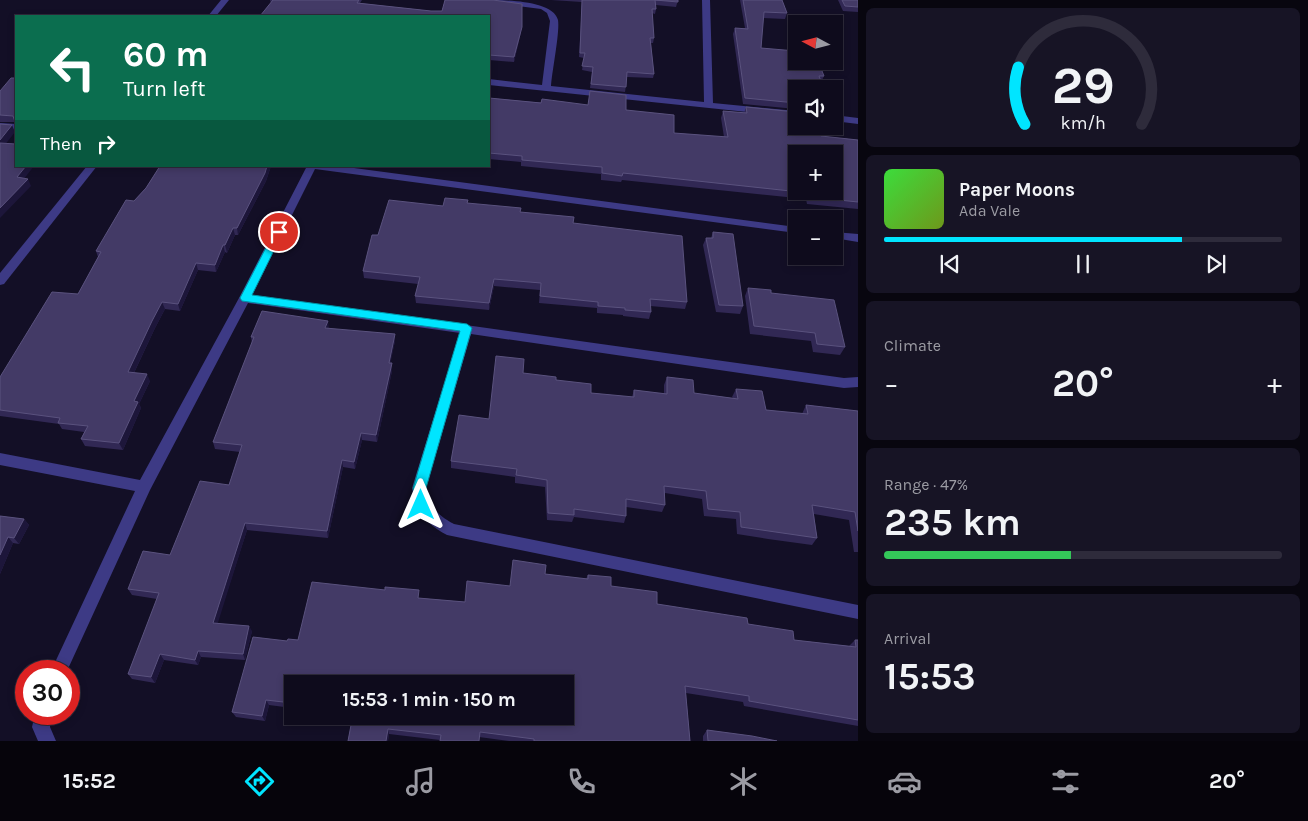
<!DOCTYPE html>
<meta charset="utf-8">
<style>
:root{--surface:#0e0b1c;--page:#171425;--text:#f1f3f6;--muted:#9b9ba3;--line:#2e2b3b;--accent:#00e5ff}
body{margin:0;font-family:Karla,sans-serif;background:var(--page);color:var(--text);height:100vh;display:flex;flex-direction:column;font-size:19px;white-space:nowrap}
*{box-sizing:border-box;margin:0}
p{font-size:16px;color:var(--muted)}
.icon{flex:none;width:28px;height:28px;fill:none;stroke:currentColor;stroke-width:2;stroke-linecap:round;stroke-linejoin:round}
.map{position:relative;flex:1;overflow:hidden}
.details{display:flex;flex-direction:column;gap:8px;padding:8px;background:#08060f;width:450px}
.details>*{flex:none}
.top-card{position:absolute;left:15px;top:15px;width:475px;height:152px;border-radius:0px;box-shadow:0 2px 8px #0003,0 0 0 1px var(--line);background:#0b6e4f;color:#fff;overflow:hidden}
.needle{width:32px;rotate:277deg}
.tools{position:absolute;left:788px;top:15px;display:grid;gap:10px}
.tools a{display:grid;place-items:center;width:55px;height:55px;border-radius:0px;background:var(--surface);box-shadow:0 2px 8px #0003,0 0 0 1px var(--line);font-size:25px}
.speed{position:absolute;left:15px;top:660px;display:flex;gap:10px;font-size:25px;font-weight:700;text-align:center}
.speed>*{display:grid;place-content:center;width:65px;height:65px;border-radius:50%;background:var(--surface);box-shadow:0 2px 8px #0003,0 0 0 1px var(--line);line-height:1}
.speed .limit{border:8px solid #d22;background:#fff;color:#111}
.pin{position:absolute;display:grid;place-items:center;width:42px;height:42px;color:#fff;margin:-21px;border:2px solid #fff;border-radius:50%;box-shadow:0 1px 5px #0007}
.me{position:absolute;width:55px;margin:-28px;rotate:0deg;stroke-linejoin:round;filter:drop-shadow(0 0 4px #0008)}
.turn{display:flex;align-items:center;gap:18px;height:105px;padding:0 25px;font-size:22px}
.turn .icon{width:65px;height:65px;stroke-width:2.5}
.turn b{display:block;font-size:35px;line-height:42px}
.then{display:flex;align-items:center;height:48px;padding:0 25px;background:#0003;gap:10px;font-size:19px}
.big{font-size:38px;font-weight:700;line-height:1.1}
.details .widget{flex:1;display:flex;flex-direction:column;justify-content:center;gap:8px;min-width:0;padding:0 18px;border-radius:8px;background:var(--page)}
.details .dial{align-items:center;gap:0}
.dial svg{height:130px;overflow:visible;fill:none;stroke:var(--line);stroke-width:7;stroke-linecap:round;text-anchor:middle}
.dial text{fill:var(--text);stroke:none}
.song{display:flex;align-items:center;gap:15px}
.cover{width:60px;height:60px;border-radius:8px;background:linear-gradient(135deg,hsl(120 70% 55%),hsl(80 70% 35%))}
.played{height:5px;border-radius:2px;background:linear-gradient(90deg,var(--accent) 75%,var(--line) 75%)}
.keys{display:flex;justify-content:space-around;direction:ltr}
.heat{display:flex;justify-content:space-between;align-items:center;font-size:28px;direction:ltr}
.charge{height:8px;border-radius:4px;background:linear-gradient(90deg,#34c759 47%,var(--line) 0)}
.trip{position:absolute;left:284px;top:675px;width:290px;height:50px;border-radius:0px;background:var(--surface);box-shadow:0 2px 8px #0003,0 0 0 1px var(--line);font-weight:700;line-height:50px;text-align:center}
.tabs{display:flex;height:80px;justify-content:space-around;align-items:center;background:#06040b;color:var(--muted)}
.tabs .icon{width:35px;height:35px}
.tabs .selected{color:var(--accent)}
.tabs b{font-size:22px;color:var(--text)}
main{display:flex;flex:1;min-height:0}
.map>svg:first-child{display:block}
</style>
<main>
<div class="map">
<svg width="858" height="741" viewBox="0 0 858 741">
<rect width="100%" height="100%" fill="#130f26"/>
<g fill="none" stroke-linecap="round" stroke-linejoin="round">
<g fill="#3d3a85" fill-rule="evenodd">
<path d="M221,0H229L216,16H208Z"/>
<path d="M484,0C503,0 553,0 558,20C560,32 552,71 551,86L704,102L702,0H710L713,103L796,111V117L489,85V79L542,85L550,21L547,13L541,9L488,2Z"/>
<path d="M834,115L858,118V124L834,121Z"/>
<path d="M0,123L16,124V130L0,129Z"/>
<path d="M87,166H97L4,284L0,285V273Z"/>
<path d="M307,166H339L796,227V233L315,169L252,295L844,378L858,377V387L844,388L471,334L426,488C430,507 437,515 454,524L858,605V619L447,535C426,524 416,512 412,488L460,333L248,303L150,490L67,671H51L135,491L0,465V453L140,480L239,298Z"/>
<path d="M834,232L858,234V242L834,238Z"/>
<path d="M35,714H51L50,727L56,741H38L32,727Z"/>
</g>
</g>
<g fill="#312854">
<path d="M270,0H362L360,3L431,11H442L445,0H493L522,4L521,32L514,62L489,60V16H260L271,3Z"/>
<path d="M551,0H678L676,7L656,5V9L655,14L652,13L654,38L653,43H651L654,74L653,78L627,77L625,92L590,88L592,72L582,70L584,58L579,57L582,2Z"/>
<path d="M740,0H782L787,13L785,19L763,18L761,48L824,76L821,82L796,89V110V109L743,104L733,34L735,28H745Z"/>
<path d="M838,0H858V12L843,11Z"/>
<path d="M16,78L15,122H0V91Z"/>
<path d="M489,98L626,110L674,133L724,137L721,118L723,111L744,113L746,107L821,136L858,140V209L807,204L806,199L622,180L621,182L601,180V174L521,166V162L489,159Z"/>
<path d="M160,166H271L266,181L238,235H235L227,253L225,252L216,272L198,270L180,311L165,309L155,328L134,373L150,381L139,404L141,408L123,450L85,446L81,439L84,432L62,429L59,424L0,416V377L78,294L98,257L96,251L134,201L146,188Z"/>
<path d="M468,200L467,203L520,212L573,223L687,302L685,309L650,306L651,312L649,319L623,316V315L597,313V308L539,303L540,290L494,286L489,310L416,303L415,296L418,284L364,278L363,271L378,235L443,206Z"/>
<path d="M713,232L743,306L740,314L716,312L703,245L706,238H711Z"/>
<path d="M748,288L771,293L845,347L840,355L813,352L811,341L750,334L745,296Z"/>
<path d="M329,329L395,341L390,363H392V371L377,442L362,440L355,469L343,467L328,538L247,530L217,623L252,631L245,660L201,657L198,665L164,660L155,683L132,679L128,674L157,599L132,595L128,589L170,555L229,485L240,452L215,449L213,442L252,343L251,337Z"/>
<path d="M523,373L556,380L591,393L632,397L634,390L664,394V385L667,377L694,393L733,398L732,397L736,389L766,410L802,414L806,405L858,411V552H854L849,520L814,514L817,538L812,545L768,539L737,534L736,519L704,516L702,499L665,493V505L662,512L626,507V516L624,523L574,517L572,522L547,520L545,487L515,483V477L451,468V461L489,419Z"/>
<path d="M0,516L24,519L29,525L19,544L13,543L0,574Z"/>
<path d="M545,574L586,579L588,575L611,586L657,604L748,624L794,640L849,646L855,640H858V726L744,706L743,702L686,693L690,741H509L479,737L440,740L389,734L388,741H348L351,725L314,721L313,716H565L292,684V708L269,705L265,721L236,717L232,712L287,641L298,640L419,598L465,602L509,586Z"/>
<path d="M707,730L777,741H703V736Z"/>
</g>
<g fill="#1d163a">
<path d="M522,27L521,32L514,62V57Z"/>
<path d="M12,125L15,132L1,150L0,148V140Z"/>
<path d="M26,166H34L20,184L17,177Z"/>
<path d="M267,166H271L266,181L238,235L237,228Z"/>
<path d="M28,179L31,186L0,218V208Z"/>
<path d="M233,228L235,235L227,253L225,245Z"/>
<path d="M223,245L225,252L216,272L215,265Z"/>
<path d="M196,263L198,270L180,311L178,304Z"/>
<path d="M494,279V286L489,310V303Z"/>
<path d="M162,302L165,309L155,328L131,379L128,372L152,321Z"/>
<path d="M328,321L329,328H325Z"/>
<path d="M395,334V341L389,371V363Z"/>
<path d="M392,363V371L377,442L376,435Z"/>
<path d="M147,374L150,381L139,404L141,408L123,450L119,443L134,401Z"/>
<path d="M361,433L362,440L355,469L354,462Z"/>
<path d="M342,460L343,467L328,538L327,531Z"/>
<path d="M24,519L29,525L19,544L14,538Z"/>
<path d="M245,523L247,530L216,629L213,623Z"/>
<path d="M8,537L13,543L0,574V555Z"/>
<path d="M249,626L252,631L245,660L243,654Z"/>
<path d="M198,651L201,657L198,665L195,660Z"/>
<path d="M160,654L164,660L155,683L151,677Z"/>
<path d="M266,700L269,705L265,721L262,716Z"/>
<path d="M388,729L389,734L388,741H386Z"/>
</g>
<g fill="#433a66" stroke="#5a527e" fill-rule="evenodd">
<path d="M273,0H359L357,3L431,11H442L445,0H493L522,4V27L514,57L489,55V16H260Z"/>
<path d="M582,0H678V2L655,0L656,9H652L654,38H650L654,74L627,72L626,87L591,84L593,67L582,66L585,53H580Z"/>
<path d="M743,0H782L787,13L764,12L761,48L796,51V61H818L824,76H819L824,89H796V103L745,98L735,28L748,29Z"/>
<path d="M842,0H858V7L845,6Z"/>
<path d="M11,78H16V121L15,122L13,116L0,115V91Z"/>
<path d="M590,91L626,95V110L674,115V133L728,137L723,111L747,113L746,107L796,112V126H820L821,136L858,140V202L810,197L809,193L623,173L622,176L602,173V167L522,160V156L489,153V98L541,103L542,99L588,105ZM796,154H834V191H796Z"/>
<path d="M0,124L12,125L0,140Z"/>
<path d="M0,143L16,144V166H26L17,177L28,179L0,208Z"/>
<path d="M160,166H267L265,173L237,228H233L225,245H223L215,265L196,263L178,304L162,302L152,321L128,372L147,374L134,401L138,402L119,443L81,439L88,426L58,423L60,418L0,410V377L52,292L78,294L101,252L96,251L126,200L134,201L146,188Z"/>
<path d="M445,198L468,200L467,203L521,208L520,212L574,217L573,223L682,236L687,302L650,299L651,312L625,310V308L598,306V302L540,296L541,283L494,279L489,303L415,296L420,277L363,271L372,235H378L389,200L443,206Z"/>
<path d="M713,232L733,234L743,306L719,305L706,238H713Z"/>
<path d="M748,288L771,290V293L834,300L845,347L817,344L815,333L754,326Z"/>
<path d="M262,311L328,321L325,328L395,334L389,363H392L376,435L361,433L354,462L342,460L327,531L245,523L213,623L249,626L243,654L198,651L195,660L160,654L151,677L128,674L159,593L128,589L143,551L170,555L200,481L229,485L242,445L213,442L254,337H251Z"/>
<path d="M496,356L524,359L523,373L556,377V380L591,384V393L634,397V390L667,394V377L693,380L694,393L738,399L736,389L762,391L766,410L808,414L806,405L858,411V531L855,512L812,505L817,538L741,527L740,512L708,509L706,491L664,486L665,505L626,499V516L574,509V515L548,513L547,480L516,475L517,469L451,461L459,415L489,419Z"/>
<path d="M0,516L24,519L14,538L8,537L0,555Z"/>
<path d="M513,560L546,565L545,574L588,579V575L611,577V586L657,592V604L747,618L748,624L793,631L794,640L856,647L855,640H858V720L749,701V696L685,686L690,741H534V739L480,732L479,741H440L441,735L388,729L386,741H348L352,720L322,716H565V684H292V703L266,700L262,716L232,712L253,637L287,641L288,639L298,640L312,582L385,590V587L419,590L418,598L465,602L467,581L510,586Z"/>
<path d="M707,730L752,736L777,741H708Z"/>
</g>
<path fill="#00e5ff" stroke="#0095a6" d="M279,229L283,232L252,295L467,324L472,328L426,488L428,505L426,509L421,511L417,509L413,488L460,331L242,301L240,298L274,232Z"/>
</svg>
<div class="tools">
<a><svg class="needle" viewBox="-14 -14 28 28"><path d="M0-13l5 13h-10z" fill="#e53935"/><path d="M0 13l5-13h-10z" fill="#9b9ba3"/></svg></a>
<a><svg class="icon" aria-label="sound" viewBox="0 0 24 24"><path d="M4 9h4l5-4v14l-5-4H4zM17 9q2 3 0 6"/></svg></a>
<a>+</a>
<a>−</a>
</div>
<div class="speed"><div class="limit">30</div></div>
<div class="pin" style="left:279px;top:232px;background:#d93025"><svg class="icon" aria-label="arrive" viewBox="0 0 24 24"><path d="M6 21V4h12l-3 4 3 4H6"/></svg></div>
<svg class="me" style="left:421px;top:505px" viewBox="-20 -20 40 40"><path d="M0-17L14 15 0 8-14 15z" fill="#00e5ff" stroke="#fff" stroke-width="4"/></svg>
<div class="trip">15:53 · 1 min · 150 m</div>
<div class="top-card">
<div class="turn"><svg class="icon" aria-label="left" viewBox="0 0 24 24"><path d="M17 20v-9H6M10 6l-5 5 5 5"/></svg><div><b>60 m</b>Turn left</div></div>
<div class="then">Then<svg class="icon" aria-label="right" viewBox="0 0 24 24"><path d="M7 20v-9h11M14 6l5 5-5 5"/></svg></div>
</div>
</div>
<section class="details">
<div class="widget dial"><svg viewBox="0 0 100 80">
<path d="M14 69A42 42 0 1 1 86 69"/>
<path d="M14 69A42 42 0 0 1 10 34" stroke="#00e5ff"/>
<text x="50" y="56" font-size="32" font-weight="700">29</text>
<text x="50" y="72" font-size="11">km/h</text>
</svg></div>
<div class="widget">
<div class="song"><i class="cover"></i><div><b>Paper Moons</b><p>Ada Vale</p></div></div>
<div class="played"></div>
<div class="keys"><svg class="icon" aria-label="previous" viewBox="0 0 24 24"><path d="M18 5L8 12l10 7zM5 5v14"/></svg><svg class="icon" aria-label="pause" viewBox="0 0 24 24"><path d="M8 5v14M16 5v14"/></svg><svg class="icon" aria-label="next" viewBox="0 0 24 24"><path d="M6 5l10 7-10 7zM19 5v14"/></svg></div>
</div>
<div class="widget"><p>Climate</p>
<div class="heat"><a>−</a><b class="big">20°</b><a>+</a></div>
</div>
<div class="widget"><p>Range · 47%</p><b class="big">235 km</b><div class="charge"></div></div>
<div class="widget"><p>Arrival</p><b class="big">15:53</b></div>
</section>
</main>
<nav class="tabs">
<b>15:52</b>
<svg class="icon selected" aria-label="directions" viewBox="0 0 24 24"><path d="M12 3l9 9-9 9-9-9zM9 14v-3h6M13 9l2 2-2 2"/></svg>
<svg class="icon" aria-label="music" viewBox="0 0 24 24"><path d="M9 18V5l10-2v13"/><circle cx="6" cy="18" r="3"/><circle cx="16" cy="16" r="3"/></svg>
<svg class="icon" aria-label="phone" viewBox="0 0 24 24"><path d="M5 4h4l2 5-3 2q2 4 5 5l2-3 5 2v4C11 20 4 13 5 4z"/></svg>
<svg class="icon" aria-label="climate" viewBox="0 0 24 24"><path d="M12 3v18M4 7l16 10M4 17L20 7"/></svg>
<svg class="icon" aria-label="car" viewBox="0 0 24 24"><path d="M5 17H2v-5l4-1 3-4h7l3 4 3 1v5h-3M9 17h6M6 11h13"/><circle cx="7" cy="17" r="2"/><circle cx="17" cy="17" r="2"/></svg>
<svg class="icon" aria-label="filters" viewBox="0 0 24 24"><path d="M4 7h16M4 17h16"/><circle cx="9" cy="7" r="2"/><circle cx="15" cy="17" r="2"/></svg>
<b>20°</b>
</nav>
